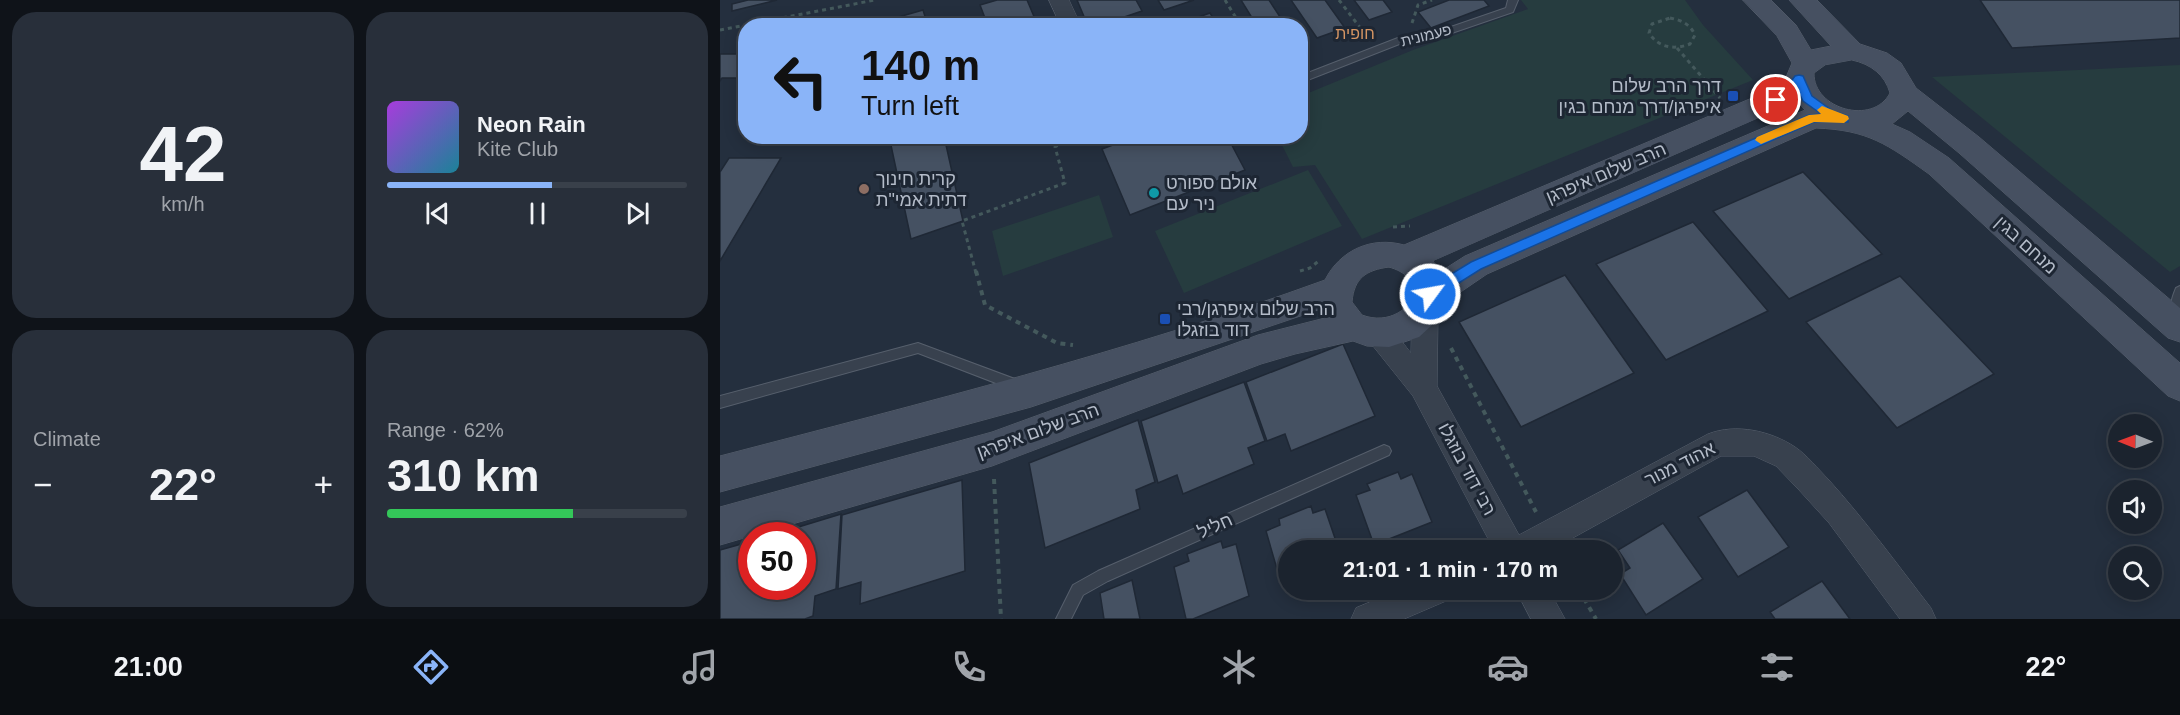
<!DOCTYPE html>
<meta charset="utf-8">
<style>
:root{--surface:#1b232e;--page:#282f3a;--text:#f1f3f6;--muted:#a0a4aa;--line:#39404a;--accent:#8ab4f8}
body{margin:0;font-family:Helvetica,"Noto Sans Hebrew",sans-serif;background:var(--page);color:var(--text);height:100vh;display:flex;flex-direction:column;font-size:22px;white-space:nowrap}
*{box-sizing:border-box;margin:0}
p{font-size:20px;color:var(--muted)}
.icon{flex:none;width:33px;height:33px;fill:none;stroke:currentColor;stroke-width:2;stroke-linecap:round;stroke-linejoin:round}
.map{position:relative;flex:1;overflow:hidden}
.details{display:flex;flex-direction:column;gap:12px;padding:12px;background:#0f1319;width:720px}
.details>*{flex:none}
.banner{position:absolute;left:18px;top:18px;width:570px;height:126px;border-radius:24px;box-shadow:0 3px 15px #0003,0 0 0 2px var(--line);background:#8ab4f8;color:#111;overflow:hidden}
.needle{width:39px;rotate:271deg}
.buttons{position:absolute;left:1388px;top:414px;display:grid;gap:12px}
.buttons a{display:grid;place-items:center;width:54px;height:54px;border-radius:50%;background:var(--surface);box-shadow:0 3px 15px #0003,0 0 0 2px var(--line);font-size:30px}
.speed{position:absolute;left:18px;top:522px;display:flex;gap:12px;font-size:30px;font-weight:700;text-align:center}
.speed>*{display:grid;place-content:center;width:78px;height:78px;border-radius:50%;background:var(--surface);box-shadow:0 3px 15px #0003,0 0 0 2px var(--line);line-height:1}
.speed .limit{border:9px solid #d22;background:#fff;color:#111}
.pin{position:absolute;display:grid;place-items:center;width:51px;height:51px;color:#fff;margin:-26px;border:3px solid #fff;border-radius:50%;box-shadow:0 2px 6px #0007}
.me{position:absolute;width:66px;margin:-33px;rotate:58deg;stroke-linejoin:round;filter:drop-shadow(0 0 4px #0008)}
.turn{display:flex;align-items:center;gap:21px;height:126px;padding:0 24px;font-size:27px}
.turn .icon{width:78px;height:78px;stroke-width:2.5}
.turn b{display:block;font-size:42px;line-height:51px}
.big{font-size:45px;font-weight:600;line-height:1.1}
.details .tile{flex:1;display:flex;flex-direction:column;justify-content:center;gap:9px;min-width:0;padding:0 21px;border-radius:24px;background:var(--page)}
.details .dial{align-items:center;gap:0}
.dial b{font-size:78px;line-height:1}
.song{display:flex;align-items:center;gap:18px}
.cover{width:72px;height:72px;border-radius:9px;background:linear-gradient(135deg,hsl(280 70% 55%),hsl(190 70% 35%))}
.played{height:6px;border-radius:3px;background:linear-gradient(90deg,var(--accent) 55%,var(--line) 55%)}
.keys{display:flex;justify-content:space-around;direction:ltr}
.heat{display:flex;justify-content:space-between;align-items:center;font-size:33px;direction:ltr}
.charge{height:9px;border-radius:4px;background:linear-gradient(90deg,#34c759 62%,var(--line) 0)}
.details .tiles{flex:1;display:grid;gap:12px;grid-template-columns:repeat(2,1fr)}
.trip{position:absolute;left:558px;top:540px;width:345px;height:60px;border-radius:30px;background:var(--surface);box-shadow:0 3px 15px #0003,0 0 0 2px var(--line);font-weight:600;line-height:60px;text-align:center}
.dock{display:flex;height:96px;justify-content:space-around;align-items:center;background:#0b0e12;color:var(--muted)}
.dock .icon{width:42px;height:42px}
.dock .selected{color:var(--accent)}
.dock b{font-size:27px;color:var(--text)}
main{display:flex;flex:1;min-height:0}
.map>svg:first-child{display:block}
</style>
<main>
<section class="details">
<div class="tiles">
<div class="tile dial"><b>42</b><p>km/h</p></div>
<div class="tile">
<div class="song"><i class="cover"></i><div><b>Neon Rain</b><p>Kite Club</p></div></div>
<div class="played"></div>
<div class="keys"><svg class="icon" aria-label="previous" viewBox="0 0 24 24"><path d="M18 5L8 12l10 7zM5 5v14"/></svg><svg class="icon" aria-label="pause" viewBox="0 0 24 24"><path d="M8 5v14M16 5v14"/></svg><svg class="icon" aria-label="next" viewBox="0 0 24 24"><path d="M6 5l10 7-10 7zM19 5v14"/></svg></div>
</div>
<div class="tile"><p>Climate</p>
<div class="heat"><a>−</a><b class="big">22°</b><a>+</a></div>
</div>
<div class="tile"><p>Range · 62%</p><b class="big">310 km</b><div class="charge"></div></div>
</div>
</section>
<div class="map">
<svg width="1460" height="619" viewBox="0 0 1460 619">
<rect width="100%" height="100%" fill="#242f3e"/>
<g fill="#263c3f">
<path d="M801,0H965L983,25L1033,80L642,239L595,165L573,167L558,137L580,136L581,96L693,50L808,9Z"/>
<path d="M1460,65V266L1450,272L1212,77Z"/>
<path d="M588,170L622,226L464,293L435,231Z"/>
<path d="M379,195L393,237L283,276L272,231Z"/>
</g>
<g fill="#455162" stroke="#1f2835" stroke-width="1.5">
<path d="M28,0H57L12,11V4Z"/>
<path d="M277,0H307L318,26H268L260,5Z"/>
<path d="M357,0H416L422,11L378,26H368Z"/>
<path d="M438,0H474L444,10Z"/>
<path d="M521,0H549L566,26H537Z"/>
<path d="M571,0H605L625,28L597,38Z"/>
<path d="M634,0H663L672,12L649,20Z"/>
<path d="M729,0H764L769,6L711,28L698,12Z"/>
<path d="M1260,0H1460V38L1292,48Z"/>
<path d="M203,10L208,26H169L168,20Z"/>
<path d="M490,13L498,26H453Z"/>
<path d="M0,54H26V78H2L0,81Z"/>
<path d="M169,136H224L243,221L191,239Z"/>
<path d="M417,136H507L525,170L410,215L382,149Z"/>
<path d="M9,158H61L0,261V172Z"/>
<path d="M1083,172L1162,254L1069,299L993,211Z"/>
<path d="M973,222L1048,311L946,360L876,264Z"/>
<path d="M845,275L914,373L801,427L739,322Z"/>
<path d="M1180,276L1274,374L1177,428L1086,322Z"/>
<path d="M623,344L655,416L571,451L565,434L547,441L526,382Z"/>
<path d="M524,382L545,441L528,448L534,464L463,494L457,475L438,483L421,421Z"/>
<path d="M418,420L435,482L416,490L420,509L325,548L309,463Z"/>
<path d="M678,472L681,479L692,474L712,522L654,545L636,495L650,490L647,484Z"/>
<path d="M242,480L245,571L140,604L141,582L118,589L122,515Z"/>
<path d="M1027,490L1069,547L1018,577L978,517Z"/>
<path d="M591,506L593,513L605,509L619,550H568V580L561,583L546,531L560,525L559,519Z"/>
<path d="M121,514L116,589L95,596L93,616L85,619H0V550L32,541V586H82V536H49Z"/>
<path d="M943,523L983,579L926,615L900,574L910,568L898,550Z"/>
<path d="M501,541L503,548L516,544L529,596L473,619H466L454,567L469,561L467,554Z"/>
<path d="M412,580L420,619H384L380,593Z"/>
<path d="M1102,581L1130,619H1055L1050,612Z"/>
</g>
<g fill="none" stroke-linecap="round" stroke-linejoin="round">
<g stroke="#565f6c" stroke-width="2">
<g id="service">
<path d="M788,0H798L793,12L726,35L687,41L580,83V76L683,36L725,29L786,8Z"/>
<path d="M1460,286V324H1454C1448,311 1451,300 1456,288Z"/>
<path d="M198,343L303,382L305,386L303,390L299,392L198,353L0,408V396Z"/>
<path d="M664,445L669,447L671,451L669,455L388,581L363,595L351,619H336L353,585L378,571Z"/>
</g>
</g>
<g stroke="#565f6c" stroke-width="1">
<g id="minor">
<path d="M329,0H349L361,26H341Z"/>
<path d="M705,300L714,303L718,311L717,386L799,535L988,434C1016,423 1051,431 1075,447C1087,455 1098,469 1108,479C1145,520 1177,564 1211,608L1216,619H1180L1109,523L1079,490L1056,466L1034,456H1001L831,550H774L693,396L649,341L645,333L649,325C669,318 679,339 691,353L692,311L696,303Z"/>
<path d="M679,590H731L726,601L684,619H631L636,608Z"/>
<path d="M796,590H829L845,619H811Z"/>
</g>
</g>
<g stroke="#565f6c" stroke-width="1">
<path id="secondary" d="M1023,0H1051L1076,25L1091,50L1111,46L1069,0H1097L1140,44L1167,53L1181,63L1196,88L1259,137L1460,308V342L1448,338L1239,153L1188,111L1172,124L1190,132L1229,158L1460,363V401L1448,396L1209,174C1167,144 1148,130 1096,128L767,274L723,304L712,325L699,337L669,347L647,346L633,341L575,354L541,364L272,466L0,545V507L272,432L538,335L605,318L601,309L311,407L0,492V456C203,403 407,352 605,280C620,250 652,236 684,245L1058,87L1067,75L1072,63L1057,36ZM1132,60C1151,64 1165,75 1170,93C1153,126 1093,109 1094,73L1105,65ZM1077,101L1085,110L745,256L720,272L713,261ZM669,267C719,281 683,331 642,315L632,302C634,278 646,270 669,267Z"/>
</g>
<g stroke="#44595c" stroke-width="3" stroke-dasharray="4 4" stroke-linecap="butt">
<path d="M505,0L521,26"/>
<path d="M619,0L648,38"/>
<path d="M950,18C961,20 970,24 975,35L970,44C954,50 939,48 929,33L932,24Z"/>
<path d="M692,23L698,5L712,0"/>
<path d="M0,30L155,0"/>
<path d="M957,48L1000,98"/>
<path d="M673,227L690,226"/>
<path d="M580,271L590,268L600,260"/>
<path d="M256,273L242,221L345,183L335,147L352,136"/>
</g>
<g stroke="#44595c" stroke-width="4" stroke-dasharray="5 5" stroke-linecap="butt">
<path d="M256,271L265,305L337,343L353,345"/>
<path d="M731,348L816,512"/>
<path d="M274,479L281,619"/>
<path d="M859,590L876,619"/>
</g>
<use href="#service" fill="#38414e" fill-rule="evenodd"/>
<use href="#minor" fill="#38414e" fill-rule="evenodd"/>
<use href="#secondary" fill="#465061" fill-rule="evenodd"/>
</g>
<path fill="#1a73e8" stroke="#114b97" stroke-width="1.5" d="M1079,75L1083,76L1092,96L1113,111L1128,116V122H1094L761,269L715,298H705L703,294L705,290L751,262L1054,130L1089,115L1101,114L1083,101L1077,89C1072,97 1063,105 1052,103L1051,100L1064,91L1075,76Z"/>
<path fill="#f59e0b" d="M1102,106L1128,116L1129,119L1124,123L1094,122L1041,144L1035,140L1037,137L1089,115L1101,114L1097,110Z"/>
<g fill="#1a4fb4" stroke="#1d2633" stroke-width="2">
<rect x="1007" y="90" width="12" height="12" rx="3"/>
<rect x="439" y="313" width="12" height="12" rx="3"/>
</g>
<circle fill="#8d6e63" stroke="#1d2633" stroke-width="2" cx="144" cy="189" r="6"/>
<circle fill="#0f9aa8" stroke="#1d2633" stroke-width="2" cx="434" cy="193" r="6"/>
<g text-anchor="middle" dominant-baseline="central" stroke-width="6" stroke-linejoin="round" paint-order="stroke">
<g font-size="15" fill="#b4bcc9" stroke="#1d2633">
<text transform="translate(706 35) rotate(-14)">פעמונית</text>
</g>
<g font-size="16" fill="#d59563" stroke="#1d2633">
<text x="635" y="33">חופית</text>
</g>
<g font-size="18" fill="#b4bcc9" stroke="#1d2633" text-anchor="start">
<text x="1001" y="86" text-anchor="end">דרך הרב שלום<tspan x="1001" dy="21">איפרגן/דרך מנחם בגין</tspan></text>
<text x="156" y="179">קרית חינוך<tspan x="156" dy="21">דתית אמי"ת</tspan></text>
<text x="446" y="183">אולם ספורט<tspan x="446" dy="21">ניר עם</tspan></text>
<text x="457" y="309">הרב שלום איפרגן/רבי<tspan x="457" dy="21">דוד בוזגלו</tspan></text>
</g>
<g font-size="18" fill="#b4bcc9" stroke="#1d2633">
<text transform="translate(886 173) rotate(-23)">הרב שלום איפרגן</text>
<text transform="translate(1306 245) rotate(42)">מנחם בגין</text>
<text transform="translate(318 431) rotate(-20)">הרב שלום איפרגן</text>
<text transform="translate(960 464) rotate(-27)">אהוד מנור</text>
<text transform="translate(747 469) rotate(62)">רבי דוד בוזגלו</text>
<text transform="translate(495 526) rotate(-24)">חליל</text>
</g>
</g>
</svg>
<div class="buttons">
<a><svg class="needle" viewBox="-14 -14 28 28"><path d="M0-13l5 13h-10z" fill="#e53935"/><path d="M0 13l5-13h-10z" fill="#a0a4aa"/></svg></a>
<a><svg class="icon" aria-label="sound" viewBox="0 0 24 24"><path d="M4 9h4l5-4v14l-5-4H4zM17 9q2 3 0 6"/></svg></a>
<a><svg class="icon" aria-label="search" viewBox="0 0 24 24"><circle cx="10" cy="10" r="6"/><path d="M15 15l6 6"/></svg></a>
</div>
<div class="speed"><div class="limit">50</div></div>
<div class="pin" style="left:1056px;top:100px;background:#d93025"><svg class="icon" aria-label="arrive" viewBox="0 0 24 24"><path d="M6 21V4h12l-3 4 3 4H6"/></svg></div>
<svg class="me" style="left:710px;top:294px" viewBox="-20 -20 40 40"><circle r="17" fill="#1a73e8" stroke="#fff" stroke-width="3"/><path d="M0-11L8 9 0 5-8 9z" fill="#fff"/></svg>
<div class="trip">21:01 · 1 min · 170 m</div>
<div class="banner">
<div class="turn"><svg class="icon" aria-label="left" viewBox="0 0 24 24"><path d="M17 20v-9H6M10 6l-5 5 5 5"/></svg><div><b>140 m</b>Turn left</div></div>
</div>
</div>
</main>
<nav class="dock">
<b>21:00</b>
<svg class="icon selected" aria-label="directions" viewBox="0 0 24 24"><path d="M12 3l9 9-9 9-9-9zM9 14v-3h6M13 9l2 2-2 2"/></svg>
<svg class="icon" aria-label="music" viewBox="0 0 24 24"><path d="M9 18V5l10-2v13"/><circle cx="6" cy="18" r="3"/><circle cx="16" cy="16" r="3"/></svg>
<svg class="icon" aria-label="phone" viewBox="0 0 24 24"><path d="M5 4h4l2 5-3 2q2 4 5 5l2-3 5 2v4C11 20 4 13 5 4z"/></svg>
<svg class="icon" aria-label="climate" viewBox="0 0 24 24"><path d="M12 3v18M4 7l16 10M4 17L20 7"/></svg>
<svg class="icon" aria-label="car" viewBox="0 0 24 24"><path d="M5 17H2v-5l4-1 3-4h7l3 4 3 1v5h-3M9 17h6M6 11h13"/><circle cx="7" cy="17" r="2"/><circle cx="17" cy="17" r="2"/></svg>
<svg class="icon" aria-label="filters" viewBox="0 0 24 24"><path d="M4 7h16M4 17h16"/><circle cx="9" cy="7" r="2"/><circle cx="15" cy="17" r="2"/></svg>
<b>22°</b>
</nav>
